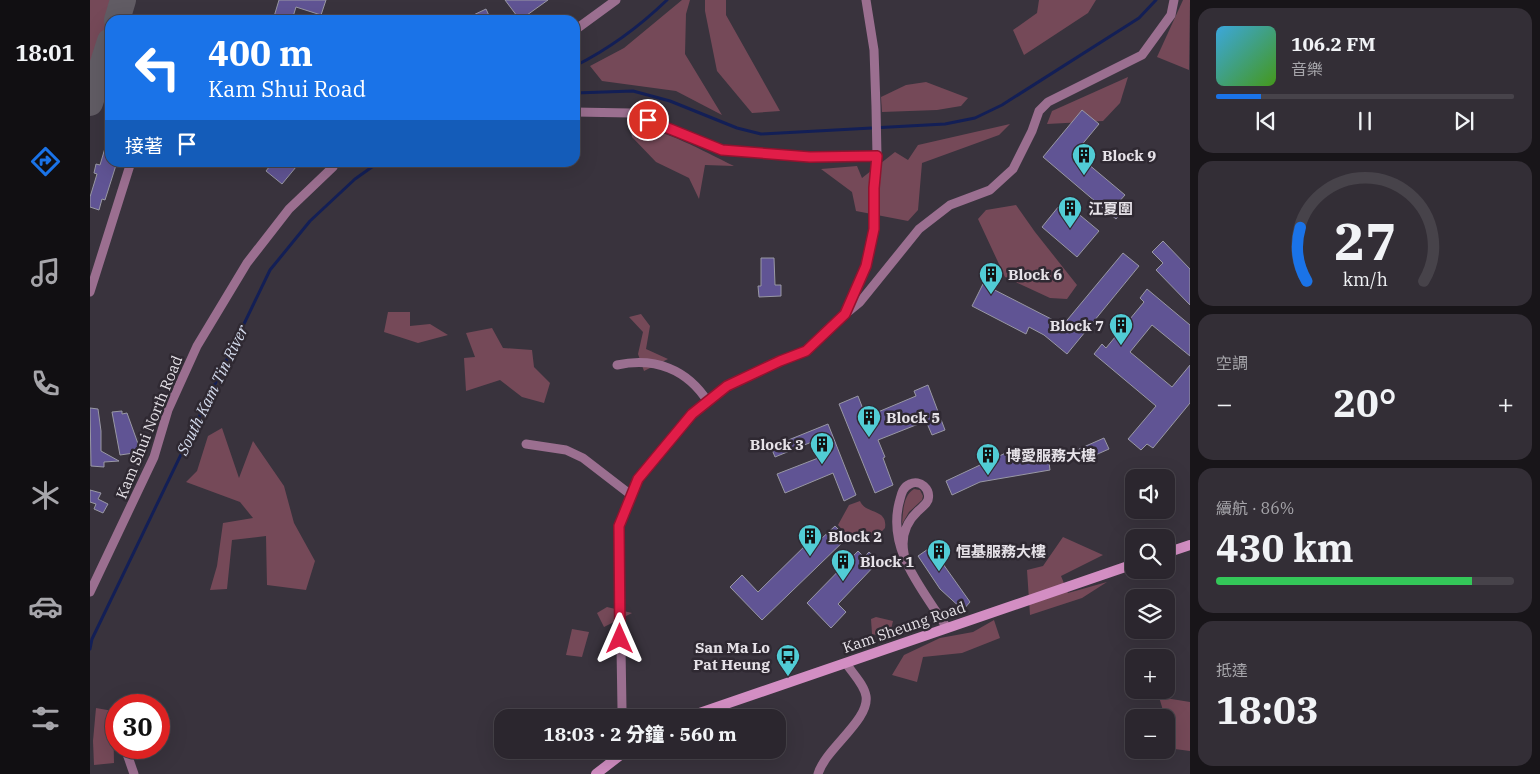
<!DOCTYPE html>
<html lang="zh-TW">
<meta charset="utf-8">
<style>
:root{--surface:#2b262e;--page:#332e36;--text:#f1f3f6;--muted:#a6a5aa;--line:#47434a;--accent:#1a73e8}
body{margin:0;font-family:"IBM Plex Serif","Noto Sans TC",serif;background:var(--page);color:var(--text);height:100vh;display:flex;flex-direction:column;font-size:19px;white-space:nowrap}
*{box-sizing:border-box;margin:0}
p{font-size:16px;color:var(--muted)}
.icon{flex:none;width:28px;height:28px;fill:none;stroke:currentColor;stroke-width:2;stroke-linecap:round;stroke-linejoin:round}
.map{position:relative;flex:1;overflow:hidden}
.details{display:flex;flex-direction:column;gap:8px;padding:8px;background:#181519;width:350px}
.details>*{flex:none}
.banner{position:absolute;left:15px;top:15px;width:475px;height:152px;border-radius:15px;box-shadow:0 5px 20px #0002,0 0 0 1px var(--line);background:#1a73e8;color:#fff;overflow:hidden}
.buttons{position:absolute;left:1035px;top:469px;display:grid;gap:10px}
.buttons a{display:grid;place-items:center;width:50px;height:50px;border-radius:10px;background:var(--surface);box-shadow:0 5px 20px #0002,0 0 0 1px var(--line);font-size:25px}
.speed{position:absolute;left:15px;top:694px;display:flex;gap:10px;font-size:25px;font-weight:700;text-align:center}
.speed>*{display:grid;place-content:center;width:65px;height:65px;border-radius:50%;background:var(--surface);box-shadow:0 5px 20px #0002,0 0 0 1px var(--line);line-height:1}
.speed .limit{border:8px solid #d22;background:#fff;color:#111}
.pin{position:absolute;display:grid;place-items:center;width:42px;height:42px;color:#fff;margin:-21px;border:2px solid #fff;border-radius:50%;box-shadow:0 1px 5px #0007}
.me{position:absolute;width:55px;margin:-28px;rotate:0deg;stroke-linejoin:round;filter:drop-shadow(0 0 4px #0008)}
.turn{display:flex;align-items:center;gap:18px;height:105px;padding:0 20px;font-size:22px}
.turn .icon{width:65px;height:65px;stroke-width:2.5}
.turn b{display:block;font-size:35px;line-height:42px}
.then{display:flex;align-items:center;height:48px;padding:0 20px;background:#0003;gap:10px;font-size:19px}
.big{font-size:38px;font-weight:800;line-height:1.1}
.details .card{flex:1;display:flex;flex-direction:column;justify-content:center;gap:8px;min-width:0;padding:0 18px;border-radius:15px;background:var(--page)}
.details .dial{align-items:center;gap:0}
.dial svg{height:130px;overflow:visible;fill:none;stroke:var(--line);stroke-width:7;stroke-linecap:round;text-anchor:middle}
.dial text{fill:var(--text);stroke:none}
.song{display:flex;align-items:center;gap:15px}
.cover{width:60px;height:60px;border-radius:8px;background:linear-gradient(135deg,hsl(200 70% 55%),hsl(100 70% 35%))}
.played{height:5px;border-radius:2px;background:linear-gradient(90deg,var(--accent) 15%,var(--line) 15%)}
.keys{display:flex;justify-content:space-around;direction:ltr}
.heat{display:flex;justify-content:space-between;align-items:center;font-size:28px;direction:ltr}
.charge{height:8px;border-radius:4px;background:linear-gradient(90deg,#34c759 86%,var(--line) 0)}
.trip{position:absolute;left:404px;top:709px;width:292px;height:50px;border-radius:15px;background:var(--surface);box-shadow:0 5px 20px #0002,0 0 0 1px var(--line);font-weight:800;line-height:50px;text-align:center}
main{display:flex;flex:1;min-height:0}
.menu{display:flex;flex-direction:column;width:90px;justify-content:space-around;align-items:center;background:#110f12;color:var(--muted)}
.menu .icon{width:35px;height:35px}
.menu .current{color:var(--accent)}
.menu b{font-size:22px;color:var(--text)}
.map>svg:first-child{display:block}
</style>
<main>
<nav class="menu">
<b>18:01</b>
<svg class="icon current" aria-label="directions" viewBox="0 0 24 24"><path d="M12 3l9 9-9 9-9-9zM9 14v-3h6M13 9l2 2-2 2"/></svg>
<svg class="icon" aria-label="music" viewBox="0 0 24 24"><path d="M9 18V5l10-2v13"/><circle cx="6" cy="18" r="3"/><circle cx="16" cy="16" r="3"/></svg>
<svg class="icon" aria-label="phone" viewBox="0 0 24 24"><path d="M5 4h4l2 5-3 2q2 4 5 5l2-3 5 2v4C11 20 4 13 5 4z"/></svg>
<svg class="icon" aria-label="climate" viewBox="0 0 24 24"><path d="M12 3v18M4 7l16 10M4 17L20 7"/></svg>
<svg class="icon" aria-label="car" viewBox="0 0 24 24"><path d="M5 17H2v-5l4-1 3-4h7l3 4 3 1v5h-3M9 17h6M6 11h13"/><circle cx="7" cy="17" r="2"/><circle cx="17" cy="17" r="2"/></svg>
<svg class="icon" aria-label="filters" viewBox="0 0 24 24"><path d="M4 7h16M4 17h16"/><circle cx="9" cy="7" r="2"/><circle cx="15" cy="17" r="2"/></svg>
</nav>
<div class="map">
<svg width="1100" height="774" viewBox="0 0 1100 774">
<rect width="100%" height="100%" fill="#39333d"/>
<g fill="#754958">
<path d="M0,0H26L0,81Z"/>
<path d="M592,0H600L596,14L595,54L632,115L586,91L512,81L500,66L534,48Z"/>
<path d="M615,0H636V15L690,111L662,113L627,71L615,11Z"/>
<path d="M949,0H1006L998,13L934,55L923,30L947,13Z"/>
<path d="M1093,0H1100L1099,70L1067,57Z"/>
<path d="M1038,77L1030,103L1013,121L957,124L962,111Z"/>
<path d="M836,82L878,98L871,106L847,110L792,112L791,97L816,85Z"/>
<path d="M920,124L909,135L832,163L828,210L818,221L766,211L762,192L731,169L767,166L772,178L805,152L818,160L828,145Z"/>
<path d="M540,125C577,130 611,150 644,166L615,165L609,199L599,178L566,162L542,137Z"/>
<path d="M926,205L945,232L987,285L977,299L960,298L915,277L888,219L896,210Z"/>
<path d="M298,312H320V326L340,324L358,335L328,343L294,332Z"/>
<path d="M551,314L560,326L556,349L578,359L554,371L548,354L553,332L539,317Z"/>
<path d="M402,328L413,348L442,350L444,367L460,383L454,403L432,397L410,380L376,391L374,358L385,357L376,333Z"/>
<path d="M132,428L149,478L163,441L194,486L204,523L225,561L216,590L177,585L176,536L142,540L137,589L120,590L127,566L133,523L163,518L150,502L96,482L107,471L118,436Z"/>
<path d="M824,489L830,490L833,496L832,500L819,512L812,524C813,513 813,495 824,489Z"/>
<path d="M770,501C776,515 798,508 795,528L788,535L759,537L748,525L759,505Z"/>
<path d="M973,537L1013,555L971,576L978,593L1017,582L992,598L940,615L937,570L953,566Z"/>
<path d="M517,607L542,613L514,627L507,613Z"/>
<path d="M786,617L803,621L799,638L782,634L781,619Z"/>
<path d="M904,620L910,638L872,653L833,657L827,682L802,675L814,655L850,638L883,632Z"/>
<path d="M482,629L499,632L492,657L476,655Z"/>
<path d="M1069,697L1100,702V751L1077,748L1076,718L1075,717Z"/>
<path d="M6,708L23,711L24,763L4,765L3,741Z"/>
</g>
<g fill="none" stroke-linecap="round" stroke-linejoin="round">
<g stroke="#131f56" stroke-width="3">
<path d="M485,66C517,50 551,25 577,0"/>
<path d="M485,93L543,91L580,101L647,128L671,134L855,124L885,118L912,105L1049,18L1066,0"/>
<path d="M0,649L2,639L180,270L220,221L265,179L289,162"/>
</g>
<g stroke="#615c64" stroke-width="26">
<path d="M27,20L33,0"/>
<path d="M0,103L20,41"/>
</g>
</g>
<g fill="#605494" stroke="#9998a4">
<path d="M189,0H236L231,15L206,7L202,20H183Z"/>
<path d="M415,0H458L437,15L438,17L434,20H430Z"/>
<path d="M396,9L401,20H373Z"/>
<path d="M992,110L1009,124L985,153L1035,195L1027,204L1034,210L1026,219L953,157Z"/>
<path d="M18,138H20V162H27L15,200L12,199L9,210L0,207V197L7,174L4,173L6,164L10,165Z"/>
<path d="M183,162H200L206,167L192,184L176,171Z"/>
<path d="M973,201L1009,231L987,257L952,227Z"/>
<path d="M1073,241L1100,269V305L1066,270L1073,263L1062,252Z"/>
<path d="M1033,253L1049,266L977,354L954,335L939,327L936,334L882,306L893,284L973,325Z"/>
<path d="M671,258H684L685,285H691V296L669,297L668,286H671Z"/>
<path d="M1057,289L1100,325V356L1062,325L1040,352L1082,387L1100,365V403L1063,448L1057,444L1051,450L1038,439L1066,406L1004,354L1012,344L1016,348L1054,302L1050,298Z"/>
<path d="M838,385L855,430L842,435L836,421L788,440L795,457L793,458L803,485L785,493L749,404L768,396L776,417L826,396L824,391Z"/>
<path d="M0,408L8,409L11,431V451L29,461L14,462V467L1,466Z"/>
<path d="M32,411V414L37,413L51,452L30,455L22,412Z"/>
<path d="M738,424L766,495L754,501L743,473L695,493L687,474L736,455L729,439L685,457L681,447Z"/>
<path d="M1014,438L1019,449L994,460L989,449Z"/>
<path d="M922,450L927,460L958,455L960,470L890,482L862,495L856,481Z"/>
<path d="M0,490L11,493L8,499L18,504L13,513L4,509L6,504L0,502Z"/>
<path d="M745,526L757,538L672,620L640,587L652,575L668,592L726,535L731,539Z"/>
<path d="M841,547L880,602L873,610L850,589L828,556Z"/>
<path d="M768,551L774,557L779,552L789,561L748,604L756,612L741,628L717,603Z"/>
</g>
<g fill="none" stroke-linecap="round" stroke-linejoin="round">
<g stroke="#9b6f90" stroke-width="9">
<path d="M485,30L526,0"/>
<path d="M485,112L540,113L632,150L720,157L787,156"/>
<path d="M0,292L41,162"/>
<path d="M755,314L776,266L784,229V188L787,156L786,107L784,50L776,0"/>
<path d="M527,365C565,357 597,369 618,402"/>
<path d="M436,444L476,450L493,458L541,495"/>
<path d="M817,564C810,545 812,526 828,511C832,507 836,505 838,500C841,489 830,479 820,484C812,487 811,496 809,503C797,551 834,591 857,628"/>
<path d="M0,592L64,457L78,410L107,346L157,263L199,209L243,167L245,162"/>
<path d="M534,718L532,709L529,526L548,479L603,414L637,386L690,361L716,351L742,325L770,302L829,229L860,205L900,190L923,169L942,131L949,111L958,102L1052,55L1081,15L1084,0"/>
<path d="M35,748L44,774"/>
<path d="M728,774C735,749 780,720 776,696C774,684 762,673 756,663"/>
</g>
<g stroke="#d38ec3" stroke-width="10">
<path d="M1076,553L1100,545"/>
<path d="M595,718L1044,564"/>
<path d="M506,774L537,750"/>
</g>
</g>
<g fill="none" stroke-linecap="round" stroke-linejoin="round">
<g stroke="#92132f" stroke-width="12">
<path id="route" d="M530,639L529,526L548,479L602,414L637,386L690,361L716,351L755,314L776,266L784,229V188L787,156L720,157L632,150L558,120"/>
</g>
<use href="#route" stroke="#e11d48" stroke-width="9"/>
</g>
<defs>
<g id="building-pin" transform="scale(1.25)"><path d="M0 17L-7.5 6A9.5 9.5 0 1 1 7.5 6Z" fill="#51ccd5" stroke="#2f2932"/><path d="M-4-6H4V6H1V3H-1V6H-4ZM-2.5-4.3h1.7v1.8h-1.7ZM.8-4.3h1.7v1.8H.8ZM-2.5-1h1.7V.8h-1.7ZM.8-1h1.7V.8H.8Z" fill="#111"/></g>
<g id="bus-pin" transform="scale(1.25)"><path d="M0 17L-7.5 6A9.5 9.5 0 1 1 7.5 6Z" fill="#51ccd5" stroke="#2f2932"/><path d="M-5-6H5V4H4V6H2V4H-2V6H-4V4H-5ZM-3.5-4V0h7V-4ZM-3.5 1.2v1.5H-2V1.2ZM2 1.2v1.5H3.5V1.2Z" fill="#111"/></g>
</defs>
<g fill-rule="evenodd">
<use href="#building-pin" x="994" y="155"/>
<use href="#building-pin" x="980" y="208"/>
<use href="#building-pin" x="901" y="274"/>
<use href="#building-pin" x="1031" y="325"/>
<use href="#building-pin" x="779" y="417"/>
<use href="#building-pin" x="732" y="444"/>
<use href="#building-pin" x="898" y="455"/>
<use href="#building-pin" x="720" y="536"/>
<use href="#building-pin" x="849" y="551"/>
<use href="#building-pin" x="753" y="561"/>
<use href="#bus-pin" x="698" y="656"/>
</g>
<g text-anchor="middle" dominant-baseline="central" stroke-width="5" stroke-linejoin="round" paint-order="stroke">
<g font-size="15" font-weight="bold" fill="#e6e2e8" stroke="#2f2932" text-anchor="start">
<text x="1012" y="155">Block 9</text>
<text x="998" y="208">江夏圍</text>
<text x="918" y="274">Block 6</text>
<text x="1014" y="325" text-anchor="end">Block 7</text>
<text x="796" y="417">Block 5</text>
<text x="714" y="444" text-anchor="end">Block 3</text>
<text x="916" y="455">博愛服務大樓</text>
<text x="738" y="536">Block 2</text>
<text x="866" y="551">恒基服務大樓</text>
<text x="770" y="561">Block 1</text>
<text x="680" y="647" text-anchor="end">San Ma Lo<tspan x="680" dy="17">Pat Heung</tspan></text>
</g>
<g font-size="15" fill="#e6e2e8" stroke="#2f2932">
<text transform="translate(59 427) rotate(-68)">Kam Shui North Road</text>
<text transform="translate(814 627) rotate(-19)">Kam Sheung Road</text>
</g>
<g font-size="16" font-style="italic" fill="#d4dbed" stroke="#2f2932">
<text transform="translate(122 390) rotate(-64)">South Kam Tin River</text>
</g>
</g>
</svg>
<div class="buttons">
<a><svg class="icon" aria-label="sound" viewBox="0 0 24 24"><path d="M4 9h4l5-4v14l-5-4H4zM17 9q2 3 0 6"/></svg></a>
<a><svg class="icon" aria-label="search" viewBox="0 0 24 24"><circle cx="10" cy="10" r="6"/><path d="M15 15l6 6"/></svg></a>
<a><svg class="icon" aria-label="layers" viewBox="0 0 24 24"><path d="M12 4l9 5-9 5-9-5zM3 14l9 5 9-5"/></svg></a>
<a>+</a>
<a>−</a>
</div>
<div class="speed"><div class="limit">30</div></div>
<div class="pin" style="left:558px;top:120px;background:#d93025"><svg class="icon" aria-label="arrive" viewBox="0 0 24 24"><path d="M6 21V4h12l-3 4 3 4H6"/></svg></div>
<svg class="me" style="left:530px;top:639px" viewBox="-20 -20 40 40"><path d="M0-17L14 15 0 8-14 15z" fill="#e11d48" stroke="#fff" stroke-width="4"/></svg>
<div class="trip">18:03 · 2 分鐘 · 560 m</div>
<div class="banner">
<div class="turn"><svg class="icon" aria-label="left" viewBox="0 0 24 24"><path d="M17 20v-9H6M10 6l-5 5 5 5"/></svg><div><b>400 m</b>Kam Shui Road</div></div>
<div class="then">接著<svg class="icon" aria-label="arrive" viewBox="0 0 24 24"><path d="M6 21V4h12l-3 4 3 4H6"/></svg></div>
</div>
</div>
<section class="details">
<div class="card">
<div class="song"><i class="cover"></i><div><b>106.2 FM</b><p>音樂</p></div></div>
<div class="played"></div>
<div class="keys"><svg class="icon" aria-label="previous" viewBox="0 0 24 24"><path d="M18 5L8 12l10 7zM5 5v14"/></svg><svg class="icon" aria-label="pause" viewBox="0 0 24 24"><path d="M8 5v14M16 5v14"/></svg><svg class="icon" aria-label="next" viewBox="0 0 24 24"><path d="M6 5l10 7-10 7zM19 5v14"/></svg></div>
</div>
<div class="card dial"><svg viewBox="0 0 100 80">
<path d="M14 69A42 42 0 1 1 86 69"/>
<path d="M14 69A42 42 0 0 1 10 36" stroke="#1a73e8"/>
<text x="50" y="56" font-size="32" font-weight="700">27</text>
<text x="50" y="72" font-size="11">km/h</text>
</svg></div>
<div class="card"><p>空調</p>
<div class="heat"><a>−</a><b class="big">20°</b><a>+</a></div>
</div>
<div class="card"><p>續航 · 86%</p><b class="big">430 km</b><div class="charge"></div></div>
<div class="card"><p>抵達</p><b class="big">18:03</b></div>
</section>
</main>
